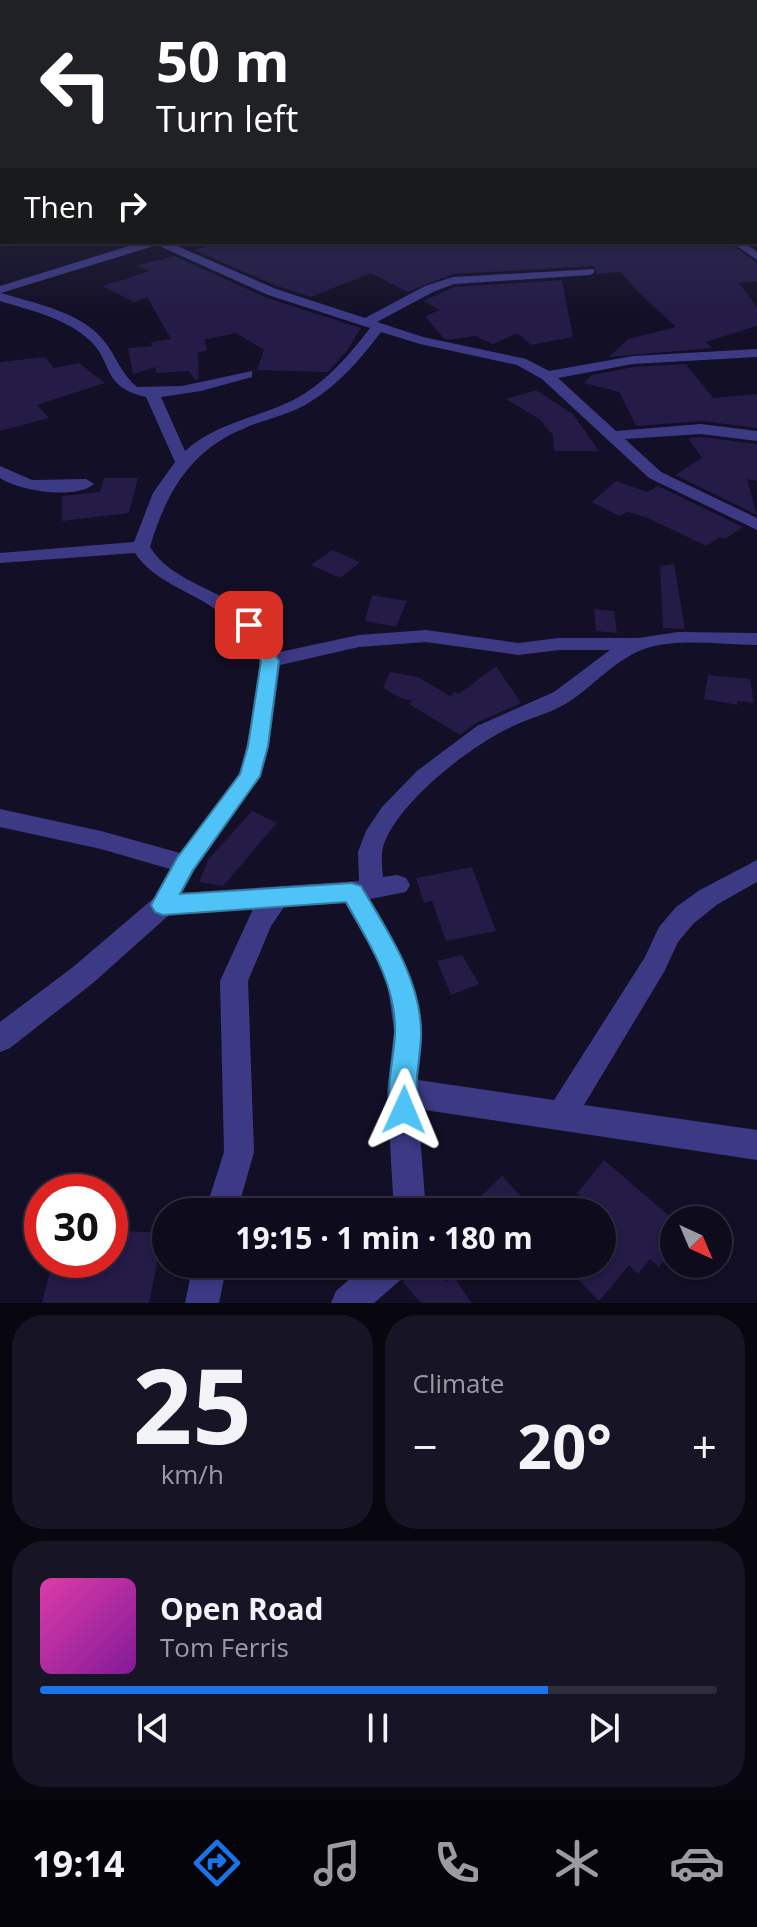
<!DOCTYPE html>
<meta charset="utf-8">
<style>
:root{--surface:#0e0b1c;--page:#171425;--text:#f1f3f6;--muted:#9b9ba3;--line:#2e2b3b;--accent:#1a73e8}
body{margin:0;font-family:"Open Sans",sans-serif;background:var(--page);color:var(--text);height:100vh;display:flex;flex-direction:column;font-size:30px;white-space:nowrap}
*{box-sizing:border-box;margin:0}
p{font-size:26px;color:var(--muted)}
.icon{flex:none;width:44px;height:44px;fill:none;stroke:currentColor;stroke-width:2;stroke-linecap:round;stroke-linejoin:round}
.map{position:relative;height:1303px;overflow:hidden}
.drawer{display:flex;flex-direction:column;gap:12px;padding:12px;background:#08060f;flex:1}
.drawer>*{flex:none}
.banner{position:absolute;left:0px;top:0px;width:758px;height:244px;box-shadow:0 4px 12px #0003,0 0 0 2px var(--line);background:#202124;color:#fff;overflow:hidden}
.needle{width:52px;rotate:136deg}
.fabs{position:absolute;left:660px;top:1206px;display:grid;gap:16px}
.fabs a{display:grid;place-items:center;width:72px;height:72px;border-radius:50%;background:var(--surface);box-shadow:0 4px 12px #0003,0 0 0 2px var(--line);font-size:40px}
.speed{position:absolute;left:24px;top:1174px;display:flex;gap:16px;font-size:40px;font-weight:700;text-align:center}
.speed>*{display:grid;place-content:center;width:104px;height:104px;border-radius:50%;background:var(--surface);box-shadow:0 4px 12px #0003,0 0 0 2px var(--line);line-height:1}
.speed .limit{border:12px solid #d22;background:#fff;color:#111}
.pin{position:absolute;display:grid;place-items:center;width:68px;height:68px;color:#fff;margin:-34px;border-radius:16px;box-shadow:0 4px 12px #0006}
.me{position:absolute;width:88px;margin:-44px;rotate:1deg;stroke-linejoin:round;filter:drop-shadow(0 0 6px #0008)}
.turn{display:flex;align-items:center;gap:28px;height:168px;padding:0 24px;font-size:36px}
.turn .icon{width:104px;height:104px;stroke-width:2.5}
.turn b{display:block;font-size:56px;line-height:68px}
.then{display:flex;align-items:center;height:76px;padding:0 24px;background:#0003;gap:16px;font-size:30px}
.big{font-size:60px;font-weight:700;line-height:1.1}
.drawer .tile{flex:1;display:flex;flex-direction:column;justify-content:center;gap:12px;min-width:0;padding:0 28px;border-radius:32px;background:var(--page)}
.drawer .dial{align-items:center;gap:0}
.dial b{font-size:104px;line-height:1}
.song{display:flex;align-items:center;gap:24px}
.cover{width:96px;height:96px;border-radius:12px;background:linear-gradient(135deg,hsl(320 70% 55%),hsl(290 70% 35%))}
.played{height:8px;border-radius:4px;background:linear-gradient(90deg,var(--accent) 75%,var(--line) 75%)}
.keys{display:flex;justify-content:space-around;direction:ltr}
.heat{display:flex;justify-content:space-between;align-items:center;font-size:44px;direction:ltr}
.drawer .tiles{flex:1;display:grid;gap:12px;grid-template-columns:1fr 1fr}
.tile:last-child{grid-column:span 2}
.trip{position:absolute;left:152px;top:1198px;width:464px;height:80px;border-radius:40px;background:var(--surface);box-shadow:0 4px 12px #0003,0 0 0 2px var(--line);font-weight:700;line-height:80px;text-align:center}
.tabs{display:flex;height:128px;justify-content:space-around;align-items:center;background:#06040b;color:var(--muted)}
.tabs .icon{width:56px;height:56px}
.tabs .on{color:var(--accent)}
.tabs b{font-size:36px;color:var(--text)}
.map>svg:first-child{display:block}
</style>
<div class="map">
<svg width="757" height="1303" viewBox="0 0 757 1303">
<rect width="100%" height="100%" fill="#130f26"/>
<g fill="#241b47">
<path d="M224,242H728L757,263V281L739,283L757,307V326L705,342L713,348L609,357L628,339L676,327L637,291L621,272L597,274L594,266L453,274L407,292L371,273L311,297L277,286L194,250Z"/>
<path d="M174,256L267,298L361,328L346,352L328,372L257,370L264,350L236,333L198,341L205,340L207,350L198,353L199,379L195,380L189,371L156,373V367L133,374L128,348L152,346L151,342L171,339L147,297L134,302L102,286L150,271L136,266Z"/>
<path d="M562,280L573,337L531,345L517,333L493,344L475,336L449,340L444,339L425,316L440,310L423,301L455,287Z"/>
<path d="M45,357L54,368L79,363L105,383L37,405L49,418L0,431V362Z"/>
<path d="M686,364L713,398L757,394V428L701,421L636,426L619,392L584,383L592,375L633,367Z"/>
<path d="M536,390L573,414L599,451H554L553,435L539,419L506,399Z"/>
<path d="M701,437L757,444V481L747,479L757,515L675,475L702,458L688,438Z"/>
<path d="M104,478H138L129,513L62,521V496L100,492Z"/>
<path d="M616,481L647,492L658,486L743,527L725,539L720,537L706,546L648,518L628,512L619,516L592,502Z"/>
<path d="M332,550L360,562L340,578L311,565Z"/>
<path d="M674,564L685,629L663,628L660,566Z"/>
<path d="M372,595L407,601L396,627L365,621Z"/>
<path d="M594,609L614,611L617,633L596,631Z"/>
<path d="M496,666L521,703L476,723L460,735L409,704L413,701L401,698L383,688L390,672L418,677L450,696L455,692L459,694Z"/>
<path d="M708,675L750,679L754,703L737,701L738,705L704,699Z"/>
<path d="M252,811L277,823L223,886L199,882L208,860Z"/>
<path d="M472,867L496,931L446,941L432,901L424,903L416,878Z"/>
<path d="M462,955L479,984L451,995L437,961Z"/>
<path d="M604,1160L674,1220V1247L659,1267L650,1259L638,1274L629,1265L599,1301L563,1264H602V1212H570L581,1197L577,1193Z"/>
<path d="M502,1176L535,1212H464Z"/>
<path d="M110,1230L163,1233L149,1303H42L53,1260H110Z"/>
<path d="M413,1264H433L446,1282L453,1275L471,1303H421L403,1282Z"/>
</g>
<g fill="none" stroke-linecap="round" stroke-linejoin="round">
<g fill="#3d3a85" fill-rule="evenodd">
<path d="M757,157V164H756V157Z"/>
<rect x="0" y="160" width="2" height="6"/>
<path d="M142,242H168L276,289L365,318L425,286L453,277L594,269V273L590,275L454,284L433,292L377,322L423,337L526,359L549,371L633,356L757,349V357L633,364L558,378L616,431L701,424L757,431V441L701,434L625,439L661,472L757,518V530L649,478L542,379L517,365L420,344L381,332C361,359 337,386 307,404C288,415 265,419 245,428C190,450 166,493 150,547C172,584 228,590 256,621C264,630 269,643 275,653L359,635L426,630L518,643L559,638H638L678,632L757,633V645C722,645 681,638 647,648C616,658 594,686 567,703C547,715 525,719 505,730C467,749 396,804 383,847C381,856 382,867 383,877L397,875L406,878L410,885L406,892L370,899C394,940 420,981 422,1031C423,1047 419,1064 418,1080L554,1100L645,957L659,927L676,907L700,890L757,860V882L718,904L694,923L678,942L664,972L584,1105L757,1130V1160L418,1109L426,1212H394L387,1092L394,1031L388,987L375,955L345,903L284,907L271,926L248,981L254,1152L237,1212H205L224,1152L220,981L253,909L169,915L93,983L10,1048L0,1052V1022L73,967L154,898L170,869L101,849L0,827V809L101,831L180,853C198,829 226,800 239,774C245,762 262,670 259,659C252,637 233,622 215,609C190,591 153,581 135,553L0,563V553L134,542L153,493L175,462L146,397C99,386 115,361 87,338C63,317 29,310 0,301V286ZM157,245L268,295L370,328C348,357 321,388 287,403C252,419 215,424 185,451L161,397L201,391L252,377V371L182,386L137,387C121,374 117,357 104,341C82,312 34,303 1,293ZM426,642L518,655L559,650H610L554,692L477,726L417,771L382,807L366,831L358,852L359,881L182,893L194,871L261,776L269,746L280,665L359,647Z"/>
<path d="M731,242H744L757,252V260Z"/>
<path d="M0,466L32,480L86,479L94,484C75,500 20,491 0,478Z"/>
<path d="M193,1264H227L219,1303H185Z"/>
<path d="M367,1264H410L405,1276L374,1303H331L336,1291Z"/>
</g>
</g>
<linearGradient id="sky" x2="0" y2="1"><stop stop-color="#0a0815"/><stop offset="0.42" stop-color="#333752"/><stop offset="1" stop-color="#333752" stop-opacity="0"/></linearGradient>
<rect width="757" height="314" fill="url(#sky)"/>
<path fill="#4fc3f7" stroke="#337fa1" stroke-width="2" d="M249,619L255,621L279,661L268,746L260,776L193,870L180,894L352,883L361,886C387,931 421,979 421,1033C421,1048 418,1063 417,1077C416,1091 419,1106 413,1120L404,1123L394,1120C383,1092 394,1062 395,1034C397,985 369,943 346,902L163,915L155,912L151,905L177,858L240,774L248,746L261,661L240,625Z"/>
</svg>
<div class="fabs">
<a><svg class="needle" viewBox="-14 -14 28 28"><path d="M0-13l5 13h-10z" fill="#e53935"/><path d="M0 13l5-13h-10z" fill="#9b9ba3"/></svg></a>
</div>
<div class="speed"><div class="limit">30</div></div>
<div class="pin" style="left:249px;top:625px;background:#d93025"><svg class="icon" aria-label="arrive" viewBox="0 0 24 24"><path d="M6 21V4h12l-3 4 3 4H6"/></svg></div>
<svg class="me" style="left:404px;top:1110px" viewBox="-20 -20 40 40"><path d="M0-17L14 15 0 8-14 15z" fill="#4fc3f7" stroke="#fff" stroke-width="4"/></svg>
<div class="trip">19:15 · 1 min · 180 m</div>
<div class="banner">
<div class="turn"><svg class="icon" aria-label="left" viewBox="0 0 24 24"><path d="M17 20v-9H6M10 6l-5 5 5 5"/></svg><div><b>50 m</b>Turn left</div></div>
<div class="then">Then<svg class="icon" aria-label="right" viewBox="0 0 24 24"><path d="M7 20v-9h11M14 6l5 5-5 5"/></svg></div>
</div>
</div>
<section class="drawer">
<div class="tiles">
<div class="tile dial"><b>25</b><p>km/h</p></div>
<div class="tile"><p>Climate</p>
<div class="heat"><a>−</a><b class="big">20°</b><a>+</a></div>
</div>
<div class="tile">
<div class="song"><i class="cover"></i><div><b>Open Road</b><p>Tom Ferris</p></div></div>
<div class="played"></div>
<div class="keys"><svg class="icon" aria-label="previous" viewBox="0 0 24 24"><path d="M18 5L8 12l10 7zM5 5v14"/></svg><svg class="icon" aria-label="pause" viewBox="0 0 24 24"><path d="M8 5v14M16 5v14"/></svg><svg class="icon" aria-label="next" viewBox="0 0 24 24"><path d="M6 5l10 7-10 7zM19 5v14"/></svg></div>
</div>
</div>
</section>
<nav class="tabs">
<b>19:14</b>
<svg class="icon on" aria-label="directions" viewBox="0 0 24 24"><path d="M12 3l9 9-9 9-9-9zM9 14v-3h6M13 9l2 2-2 2"/></svg>
<svg class="icon" aria-label="music" viewBox="0 0 24 24"><path d="M9 18V5l10-2v13"/><circle cx="6" cy="18" r="3"/><circle cx="16" cy="16" r="3"/></svg>
<svg class="icon" aria-label="phone" viewBox="0 0 24 24"><path d="M5 4h4l2 5-3 2q2 4 5 5l2-3 5 2v4C11 20 4 13 5 4z"/></svg>
<svg class="icon" aria-label="climate" viewBox="0 0 24 24"><path d="M12 3v18M4 7l16 10M4 17L20 7"/></svg>
<svg class="icon" aria-label="car" viewBox="0 0 24 24"><path d="M5 17H2v-5l4-1 3-4h7l3 4 3 1v5h-3M9 17h6M6 11h13"/><circle cx="7" cy="17" r="2"/><circle cx="17" cy="17" r="2"/></svg>
</nav>
